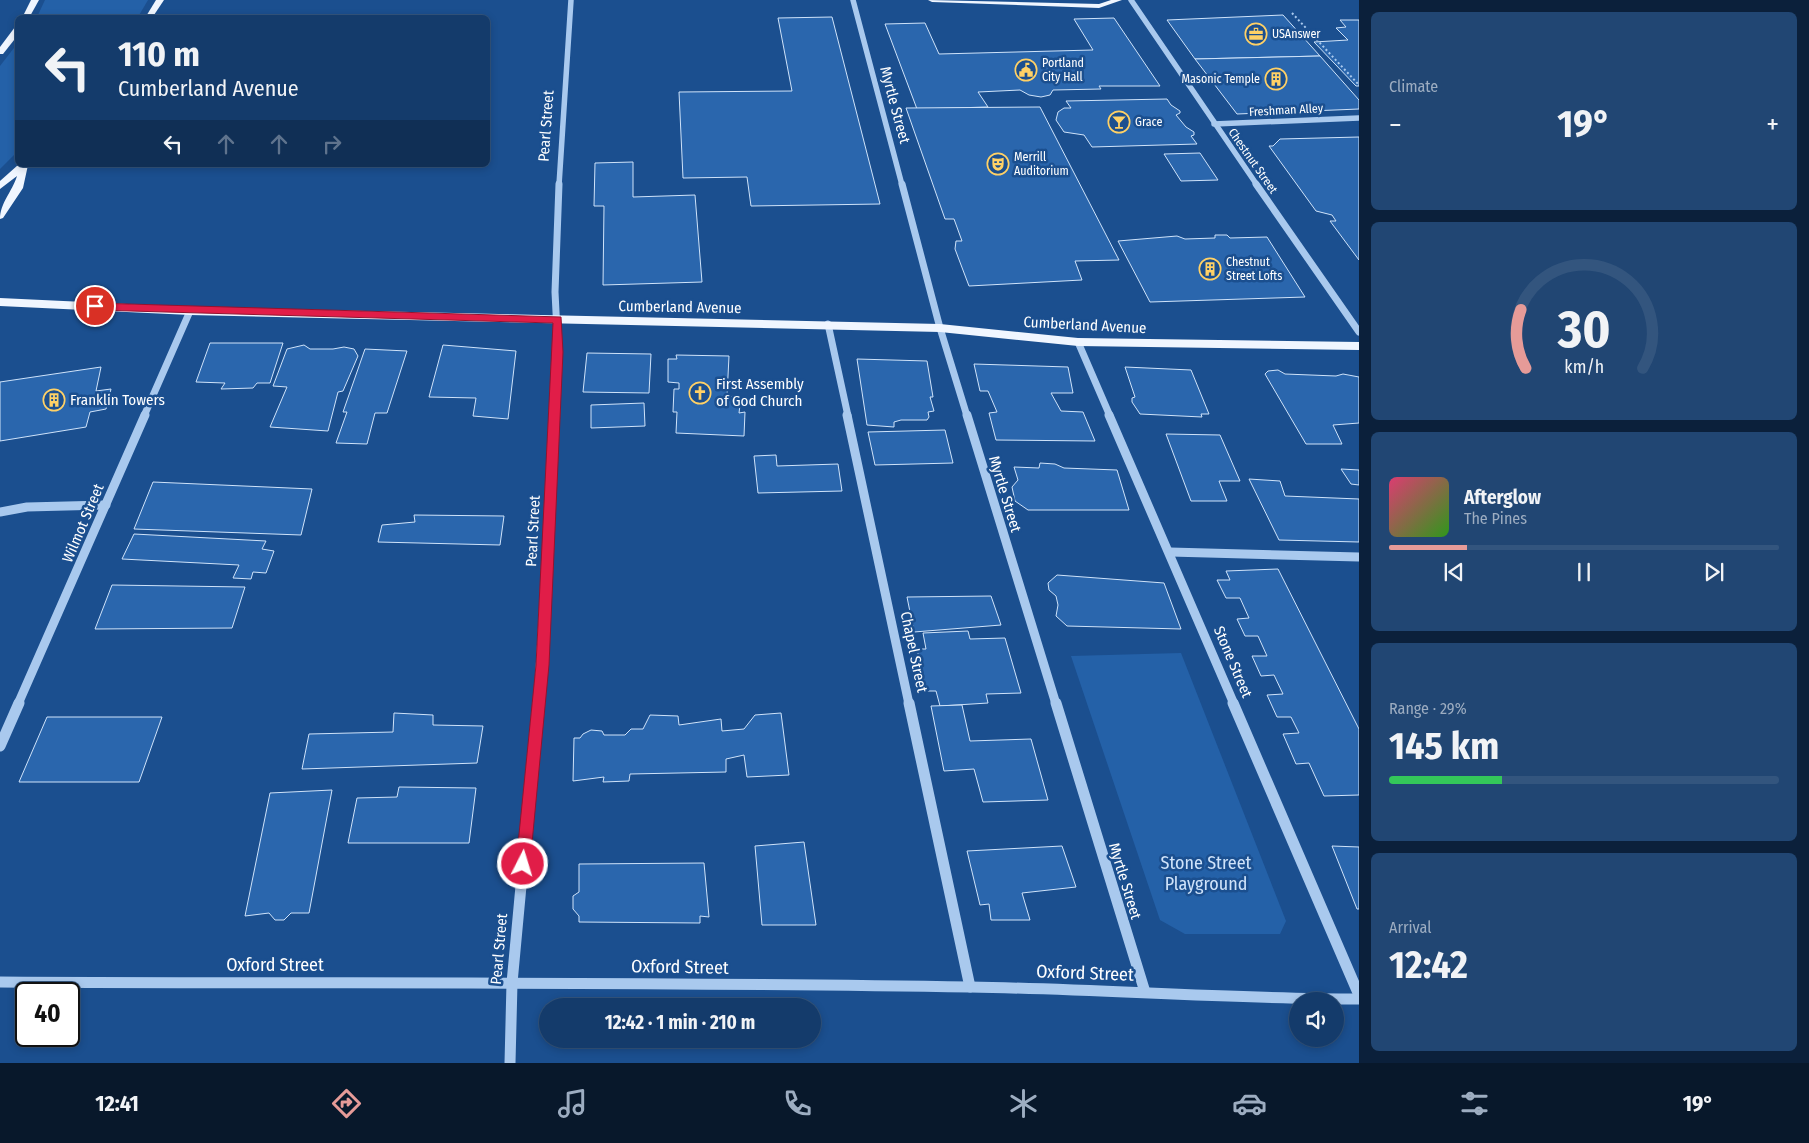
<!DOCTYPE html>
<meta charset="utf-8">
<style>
:root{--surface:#143b6b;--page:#214673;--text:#f1f3f6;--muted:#9dadc1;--line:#33557e;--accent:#e69b98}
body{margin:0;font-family:"Fira Sans Condensed",sans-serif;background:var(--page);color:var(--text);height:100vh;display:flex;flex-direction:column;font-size:19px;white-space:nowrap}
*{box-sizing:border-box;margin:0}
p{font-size:16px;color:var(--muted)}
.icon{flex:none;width:28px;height:28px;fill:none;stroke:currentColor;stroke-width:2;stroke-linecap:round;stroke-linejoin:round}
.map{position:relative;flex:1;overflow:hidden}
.side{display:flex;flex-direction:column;gap:12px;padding:12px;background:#0b203b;width:450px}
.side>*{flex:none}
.banner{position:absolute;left:15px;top:15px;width:475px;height:152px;border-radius:8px;box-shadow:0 2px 8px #0003,0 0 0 1px var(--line);background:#143b6b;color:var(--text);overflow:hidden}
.controls{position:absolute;left:1289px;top:992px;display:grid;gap:10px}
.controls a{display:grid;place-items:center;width:55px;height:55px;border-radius:50%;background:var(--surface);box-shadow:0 2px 8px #0003,0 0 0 1px var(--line);font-size:25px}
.speed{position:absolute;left:15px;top:982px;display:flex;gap:10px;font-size:25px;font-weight:700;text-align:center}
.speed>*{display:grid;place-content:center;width:65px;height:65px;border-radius:50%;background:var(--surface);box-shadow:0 2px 8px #0003,0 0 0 1px var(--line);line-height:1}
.speed .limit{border:2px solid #111;border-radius:8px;background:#fff;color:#111}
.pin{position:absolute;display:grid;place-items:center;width:42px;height:42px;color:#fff;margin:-21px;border:2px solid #fff;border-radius:50%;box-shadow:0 1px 5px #0007}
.me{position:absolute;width:55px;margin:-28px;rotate:5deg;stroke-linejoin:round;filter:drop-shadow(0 0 4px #0008)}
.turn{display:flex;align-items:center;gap:18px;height:105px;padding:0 20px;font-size:22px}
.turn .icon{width:65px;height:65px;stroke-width:2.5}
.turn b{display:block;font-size:35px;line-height:42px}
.lanes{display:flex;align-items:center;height:48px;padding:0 20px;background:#0003;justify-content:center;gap:25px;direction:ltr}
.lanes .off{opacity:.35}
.big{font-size:38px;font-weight:700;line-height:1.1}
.side .card{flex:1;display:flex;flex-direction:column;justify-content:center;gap:8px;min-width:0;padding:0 18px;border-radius:8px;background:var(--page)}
.side .dial{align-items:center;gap:0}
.dial svg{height:130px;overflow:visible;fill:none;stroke:var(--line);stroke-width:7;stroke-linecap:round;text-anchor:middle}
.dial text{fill:var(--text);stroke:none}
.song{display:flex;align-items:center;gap:15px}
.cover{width:60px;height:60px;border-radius:8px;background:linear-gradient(135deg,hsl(340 70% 55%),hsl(110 70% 35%))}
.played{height:5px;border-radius:2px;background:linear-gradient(90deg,var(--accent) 20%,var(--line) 20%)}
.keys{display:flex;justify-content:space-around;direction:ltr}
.heat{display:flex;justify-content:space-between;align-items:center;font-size:28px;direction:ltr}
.charge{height:8px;border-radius:4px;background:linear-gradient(90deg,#34c759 29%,var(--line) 0)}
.trip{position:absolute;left:539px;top:998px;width:282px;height:50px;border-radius:25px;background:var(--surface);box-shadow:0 2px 8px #0003,0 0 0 1px var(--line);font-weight:700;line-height:50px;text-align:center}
.dock{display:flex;height:80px;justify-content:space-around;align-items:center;background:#08182b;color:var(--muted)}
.dock .icon{width:35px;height:35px}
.dock .on{color:var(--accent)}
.dock b{font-size:22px;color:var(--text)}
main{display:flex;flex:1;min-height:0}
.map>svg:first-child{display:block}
</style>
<main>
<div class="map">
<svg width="1359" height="1063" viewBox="0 0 1359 1063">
<rect width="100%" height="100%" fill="#1b4f8f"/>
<g fill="#2461a8">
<path d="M45,0H148L138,17H37Z"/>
<path d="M17,44V152L0,169V66Z"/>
<path d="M1181,653L1286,921L1280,934H1185L1160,920L1071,656Z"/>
</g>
<g fill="#2a66ad" stroke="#cfe3fa">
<path d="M1283,15L1320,56L1195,59L1167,20Z"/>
<path d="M832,17L880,204L751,206L747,177L683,178L679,92L792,91L778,18Z"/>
<path d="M1114,18L1160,86H1099L1101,89L1053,90L1050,95L1041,97L1029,95L1020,90L978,92L988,107L917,109L885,24L925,23L939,54L1093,50L1074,19Z"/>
<path d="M1340,20H1359V86H1356L1314,42L1348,40L1336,28L1346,27Z"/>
<path d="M1320,56L1359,100V109L1237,114L1195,59Z"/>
<path d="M1167,99L1171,105L1180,111V113L1176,115L1186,127L1194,132V135L1191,136L1197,144L1092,147L1084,135L1064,132L1056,120L1058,112L1064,108H1071L1066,101Z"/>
<path d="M1040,107L1119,260L1075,261L1082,280L969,286L955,249L956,241H962L954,219H945L906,108Z"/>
<path d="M1359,137V260L1330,221H1336L1332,215L1316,211L1269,146H1273L1280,139Z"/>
<path d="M1200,153L1218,180L1181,181L1164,154Z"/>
<path d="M633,162V197L695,195L702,282L603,285L604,206H594L595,163Z"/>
<path d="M1215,235H1227L1230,238L1267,237L1305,297L1150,302L1118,241L1177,236L1185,239L1215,238Z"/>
<path d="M210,343H283L270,383H257L253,388L221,389L225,383L196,382Z"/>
<path d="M304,345L310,349H333L344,347L354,349L358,356L343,391L338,392L328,431L270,427L287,387L273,386L287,349Z"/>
<path d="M443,345L516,351L508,419L473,416L476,398L429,397Z"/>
<path d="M365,349L407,351L387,413H375L367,444L336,443L347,412H343Z"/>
<path d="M587,353L651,354L649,393L583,392Z"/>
<path d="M676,355L729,356L727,396L741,397L739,413L745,412L744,436L676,433L677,412H673L674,389H679V383L668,382V359H677Z"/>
<path d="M857,359L927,361L933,397H930L934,411L928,412L929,417L927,420H901L894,422V427L867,425Z"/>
<path d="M974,364L1068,367L1073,393H1051L1061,411L1083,412L1095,441L996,440L989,413L997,412L988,391H980Z"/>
<path d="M101,367L96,391L111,389L106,409L90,412L86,427L0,441V382Z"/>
<path d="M1125,367L1191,370L1209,414H1201L1202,417L1140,414L1132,402V398L1135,397Z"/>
<path d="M1278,370L1285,374L1336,376L1343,374L1359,377V423L1333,425L1342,444H1306L1265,374L1268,371Z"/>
<path d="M644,403L645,426L591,428V405Z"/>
<path d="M945,430L953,463L875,465L868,432Z"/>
<path d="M1166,434L1220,435L1240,481H1219L1227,501H1191Z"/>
<path d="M776,455L777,466L838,464L842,491L758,493L754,456Z"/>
<path d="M1040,463L1055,464L1064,468L1117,470L1129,510H1028L1015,501L1012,487L1018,480L1014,467L1039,468Z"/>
<path d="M1341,469L1359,470V485L1351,484Z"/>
<path d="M1249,479L1280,481L1285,496L1359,499V542L1279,540Z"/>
<path d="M153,482L312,489L301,535L134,529Z"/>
<path d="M414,515L504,516L500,545L378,542L382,525L415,522Z"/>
<path d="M134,534L266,541L262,549L274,551L266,573L253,572L251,579L233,578L239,565L122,559Z"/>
<path d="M1278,569L1359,729V795L1324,796L1309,763L1296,764L1283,734L1299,733L1291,717H1277L1267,695L1283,694L1274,675L1261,676L1252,656H1267L1258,636H1245L1237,619L1249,618L1240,598H1226L1217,580H1230L1226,571Z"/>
<path d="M1057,575L1164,583L1181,629L1067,626L1056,616L1058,605L1056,596L1049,590L1048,583Z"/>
<path d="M112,585L245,587L232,628L95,629Z"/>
<path d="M991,596L1001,625L914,632L907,597Z"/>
<path d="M968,631L970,639L1005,638L1021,693L986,694L988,703L940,706L936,691H926L917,649H926L923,633Z"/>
<path d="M962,705L970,741L1031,739L1048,800L983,802L974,769L944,771L931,706Z"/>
<path d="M394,713L433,715V725L483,726L477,763L302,769L309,734L393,732Z"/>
<path d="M781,713L789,775L747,777L744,755L726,759V772L630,774L629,781L603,782L604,777L573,781L574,738H580L583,734L591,730L602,731L604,735H625L631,729H643L650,715L678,716L679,725L721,719L722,731L744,729L755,715Z"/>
<path d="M47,717H162L139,782H19Z"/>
<path d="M399,787L476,788L469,843H348L357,798L397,797Z"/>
<path d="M332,790L309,913H291L284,920H275L269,913L245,916L270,793Z"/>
<path d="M804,842L816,925H762L755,846Z"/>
<path d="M1062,846L1076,887L1022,893L1030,920H991L989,904L980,905L967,851Z"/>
<path d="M1332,846L1359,847V909H1357Z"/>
<path d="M704,863L709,917L700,916V923L579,922V916L573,909V896L579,892V864Z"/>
</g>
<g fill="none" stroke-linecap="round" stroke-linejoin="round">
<path stroke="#a9c9ee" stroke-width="2" stroke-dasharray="2 2.5" stroke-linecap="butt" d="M1292,13L1359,85"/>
<g stroke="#a9c9ee" stroke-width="5.5">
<path d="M853,0L902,185"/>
<path d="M1131,0L1257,185"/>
<path d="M1214,124L1359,118"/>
<path d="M559,185L571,0"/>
</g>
<g stroke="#a9c9ee" stroke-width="7">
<path d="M902,184L940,328L967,416"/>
<path d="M1256,184L1359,332"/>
<path d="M828,324L848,416"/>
<path d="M1078,342L1110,416"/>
<path d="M144,416L190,311"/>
<path d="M555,416L558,352L555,292L559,184"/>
</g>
<g stroke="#a9c9ee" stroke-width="9">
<path d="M847,415L909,704"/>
<path d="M967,415L1056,704"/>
<path d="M1109,415L1234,704"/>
<path d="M0,512L27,507L106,505"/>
<path d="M1170,552L1359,557"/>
<path d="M18,704L145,415"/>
<path d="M538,704L555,415"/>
</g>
<g stroke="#a9c9ee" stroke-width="11">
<path d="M909,703L970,987"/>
<path d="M1056,703L1145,992"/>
<path d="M1233,703L1359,995"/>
<path d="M0,746L19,703"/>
<path d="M0,982C323,984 647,981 970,987C1100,989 1229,999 1359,999"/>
<path d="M510,1063L512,983L538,703"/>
</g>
<g fill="#f0f6ff" fill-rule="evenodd">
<path d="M31,0H39L29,18H22Z"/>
<path d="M156,0H164L152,18H145Z"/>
<path d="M928,0L1099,4L1111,0H1122L1099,8L932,2Z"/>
<path d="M15,27H18V35L3,54H0V47Z"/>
<path d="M18,165H28L23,188L3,218L0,219C0,203 12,192 17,176L0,189V181Z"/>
<path d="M0,298L190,307L940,324L1078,338L1359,342V350L1078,346L940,332L190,315L0,306Z"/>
</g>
</g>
<path fill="#e11d48" stroke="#92132f" d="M95,303L561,317L563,352L549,665L530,864L528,869L523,871L518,869L516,864L536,665L553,323L95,310L91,306Z"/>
<defs>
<g id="office-ring" transform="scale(1.125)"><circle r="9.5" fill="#1b4f8f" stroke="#ffd166" stroke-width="1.5"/><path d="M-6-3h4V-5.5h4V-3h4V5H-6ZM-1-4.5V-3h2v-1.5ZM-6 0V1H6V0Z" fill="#ffd166"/></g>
<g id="civic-ring" transform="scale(1.125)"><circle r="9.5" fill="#1b4f8f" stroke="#ffd166" stroke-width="1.5"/><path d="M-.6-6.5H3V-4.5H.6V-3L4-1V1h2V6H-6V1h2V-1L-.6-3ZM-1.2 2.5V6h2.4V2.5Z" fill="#ffd166"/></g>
<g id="building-ring" transform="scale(1.125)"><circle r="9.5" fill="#1b4f8f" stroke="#ffd166" stroke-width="1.5"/><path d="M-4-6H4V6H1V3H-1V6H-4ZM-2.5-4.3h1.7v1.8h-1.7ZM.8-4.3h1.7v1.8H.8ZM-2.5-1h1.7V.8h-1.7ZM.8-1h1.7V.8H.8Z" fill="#ffd166"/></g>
<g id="bar-ring" transform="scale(1.125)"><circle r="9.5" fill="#1b4f8f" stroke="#ffd166" stroke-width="1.5"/><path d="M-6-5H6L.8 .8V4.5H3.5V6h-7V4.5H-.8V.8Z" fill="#ffd166"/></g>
<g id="theatre-ring" transform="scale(1.125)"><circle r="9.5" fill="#1b4f8f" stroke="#ffd166" stroke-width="1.5"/><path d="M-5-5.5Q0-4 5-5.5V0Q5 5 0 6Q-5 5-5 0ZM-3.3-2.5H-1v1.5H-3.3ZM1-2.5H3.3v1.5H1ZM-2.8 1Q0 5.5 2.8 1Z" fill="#ffd166"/></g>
<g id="church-ring" transform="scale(1.125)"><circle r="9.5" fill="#1b4f8f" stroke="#ffd166" stroke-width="1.5"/><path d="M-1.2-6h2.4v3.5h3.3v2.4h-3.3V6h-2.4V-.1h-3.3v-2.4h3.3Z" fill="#ffd166"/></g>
</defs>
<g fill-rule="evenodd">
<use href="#office-ring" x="1256" y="34"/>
<use href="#civic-ring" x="1026" y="70"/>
<use href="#building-ring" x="1276" y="79"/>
<use href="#bar-ring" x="1119" y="122"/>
<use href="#theatre-ring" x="998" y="164"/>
<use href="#building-ring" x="1210" y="269"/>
<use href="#church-ring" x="700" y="393"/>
<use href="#building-ring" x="54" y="400"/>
</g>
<g text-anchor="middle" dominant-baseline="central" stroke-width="5" stroke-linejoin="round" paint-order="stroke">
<g font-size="12" fill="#fff" stroke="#1b4f8f" text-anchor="start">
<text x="1272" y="34">USAnswer</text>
<text x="1042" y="63">Portland<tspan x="1042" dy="14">City Hall</tspan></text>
<text x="1260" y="79" text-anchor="end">Masonic Temple</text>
<text x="1135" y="122">Grace</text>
<text x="1014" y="157">Merrill<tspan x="1014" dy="14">Auditorium</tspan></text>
<text x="1226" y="262">Chestnut<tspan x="1226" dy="14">Street Lofts</tspan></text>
</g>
<g font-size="12" fill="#fff" stroke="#1b4f8f">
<text transform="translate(1286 110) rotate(-3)">Freshman Alley</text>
<text transform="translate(1253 161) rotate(55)">Chestnut Street</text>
</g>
<g font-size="15" fill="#fff" stroke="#1b4f8f">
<text transform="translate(895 105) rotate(75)">Myrtle Street</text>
<text transform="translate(546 126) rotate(-86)">Pearl Street</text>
<text transform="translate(680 307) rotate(1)">Cumberland Avenue</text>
<text transform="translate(1085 325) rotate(3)">Cumberland Avenue</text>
<text transform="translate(1005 494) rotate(73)">Myrtle Street</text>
<text transform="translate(83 523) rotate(-67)">Wilmot Street</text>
<text transform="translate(533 531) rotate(-87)">Pearl Street</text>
<text transform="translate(914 652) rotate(78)">Chapel Street</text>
<text transform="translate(1233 662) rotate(67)">Stone Street</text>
<text transform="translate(1125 881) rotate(73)">Myrtle Street</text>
<text transform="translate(499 949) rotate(-85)">Pearl Street</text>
</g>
<g font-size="15" fill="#fff" stroke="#1b4f8f" text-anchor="start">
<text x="716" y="384">First Assembly<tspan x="716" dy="17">of God Church</tspan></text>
<text x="70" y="400">Franklin Towers</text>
</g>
<g font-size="18" fill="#cfe3fa" stroke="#1b4f8f">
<text x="1206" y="863">Stone Street<tspan x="1206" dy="21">Playground</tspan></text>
</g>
<g font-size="18" fill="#fff" stroke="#1b4f8f">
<text x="275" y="965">Oxford Street</text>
<text transform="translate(680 967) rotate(1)">Oxford Street</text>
<text transform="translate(1085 973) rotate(2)">Oxford Street</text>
</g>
</g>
</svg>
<div class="controls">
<a><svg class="icon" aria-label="sound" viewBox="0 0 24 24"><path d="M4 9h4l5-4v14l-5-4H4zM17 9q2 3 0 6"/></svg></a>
</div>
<div class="speed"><div class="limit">40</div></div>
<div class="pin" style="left:95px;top:306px;background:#d93025"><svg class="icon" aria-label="arrive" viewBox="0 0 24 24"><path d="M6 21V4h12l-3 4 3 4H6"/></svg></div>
<svg class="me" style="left:523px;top:864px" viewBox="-20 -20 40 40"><circle r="17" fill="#e11d48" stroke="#fff" stroke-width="3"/><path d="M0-11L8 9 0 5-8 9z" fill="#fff"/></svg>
<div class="trip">12:42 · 1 min · 210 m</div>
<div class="banner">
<div class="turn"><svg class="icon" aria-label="left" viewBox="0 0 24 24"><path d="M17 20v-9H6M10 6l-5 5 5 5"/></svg><div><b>110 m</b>Cumberland Avenue</div></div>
<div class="lanes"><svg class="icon" aria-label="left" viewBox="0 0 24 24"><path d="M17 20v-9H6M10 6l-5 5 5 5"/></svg><svg class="icon off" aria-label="ahead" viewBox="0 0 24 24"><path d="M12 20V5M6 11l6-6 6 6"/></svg><svg class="icon off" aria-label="ahead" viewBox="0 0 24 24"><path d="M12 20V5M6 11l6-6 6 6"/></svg><svg class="icon off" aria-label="right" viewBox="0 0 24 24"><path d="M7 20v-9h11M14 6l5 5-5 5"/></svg></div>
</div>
</div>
<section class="side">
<div class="card"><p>Climate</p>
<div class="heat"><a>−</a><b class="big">19°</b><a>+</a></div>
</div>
<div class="card dial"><svg viewBox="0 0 100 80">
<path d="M14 69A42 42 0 1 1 86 69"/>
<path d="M14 69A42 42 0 0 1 11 33" stroke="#e69b98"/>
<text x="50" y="56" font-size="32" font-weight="700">30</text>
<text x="50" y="72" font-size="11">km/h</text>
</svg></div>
<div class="card">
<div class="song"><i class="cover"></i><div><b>Afterglow</b><p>The Pines</p></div></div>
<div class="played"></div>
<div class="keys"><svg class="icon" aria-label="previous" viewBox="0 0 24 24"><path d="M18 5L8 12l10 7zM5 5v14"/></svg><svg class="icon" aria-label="pause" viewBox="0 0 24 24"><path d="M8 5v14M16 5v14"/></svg><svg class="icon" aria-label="next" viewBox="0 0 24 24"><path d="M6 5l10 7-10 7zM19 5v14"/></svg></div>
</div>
<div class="card"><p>Range · 29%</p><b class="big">145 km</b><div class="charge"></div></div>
<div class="card"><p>Arrival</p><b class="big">12:42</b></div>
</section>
</main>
<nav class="dock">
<b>12:41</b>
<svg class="icon on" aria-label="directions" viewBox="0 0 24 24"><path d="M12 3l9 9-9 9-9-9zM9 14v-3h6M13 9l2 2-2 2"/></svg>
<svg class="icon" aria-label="music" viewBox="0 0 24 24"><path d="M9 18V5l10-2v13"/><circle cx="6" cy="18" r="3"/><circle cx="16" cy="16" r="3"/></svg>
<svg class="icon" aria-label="phone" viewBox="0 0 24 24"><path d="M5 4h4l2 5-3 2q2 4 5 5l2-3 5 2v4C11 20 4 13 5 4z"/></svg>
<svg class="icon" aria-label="climate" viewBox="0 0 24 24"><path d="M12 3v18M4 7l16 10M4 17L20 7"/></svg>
<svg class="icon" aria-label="car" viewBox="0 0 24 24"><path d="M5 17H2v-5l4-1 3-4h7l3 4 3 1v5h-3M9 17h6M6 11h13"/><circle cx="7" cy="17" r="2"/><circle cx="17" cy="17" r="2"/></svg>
<svg class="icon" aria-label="filters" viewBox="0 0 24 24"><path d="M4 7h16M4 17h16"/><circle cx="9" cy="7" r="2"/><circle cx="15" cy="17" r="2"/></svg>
<b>19°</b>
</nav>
